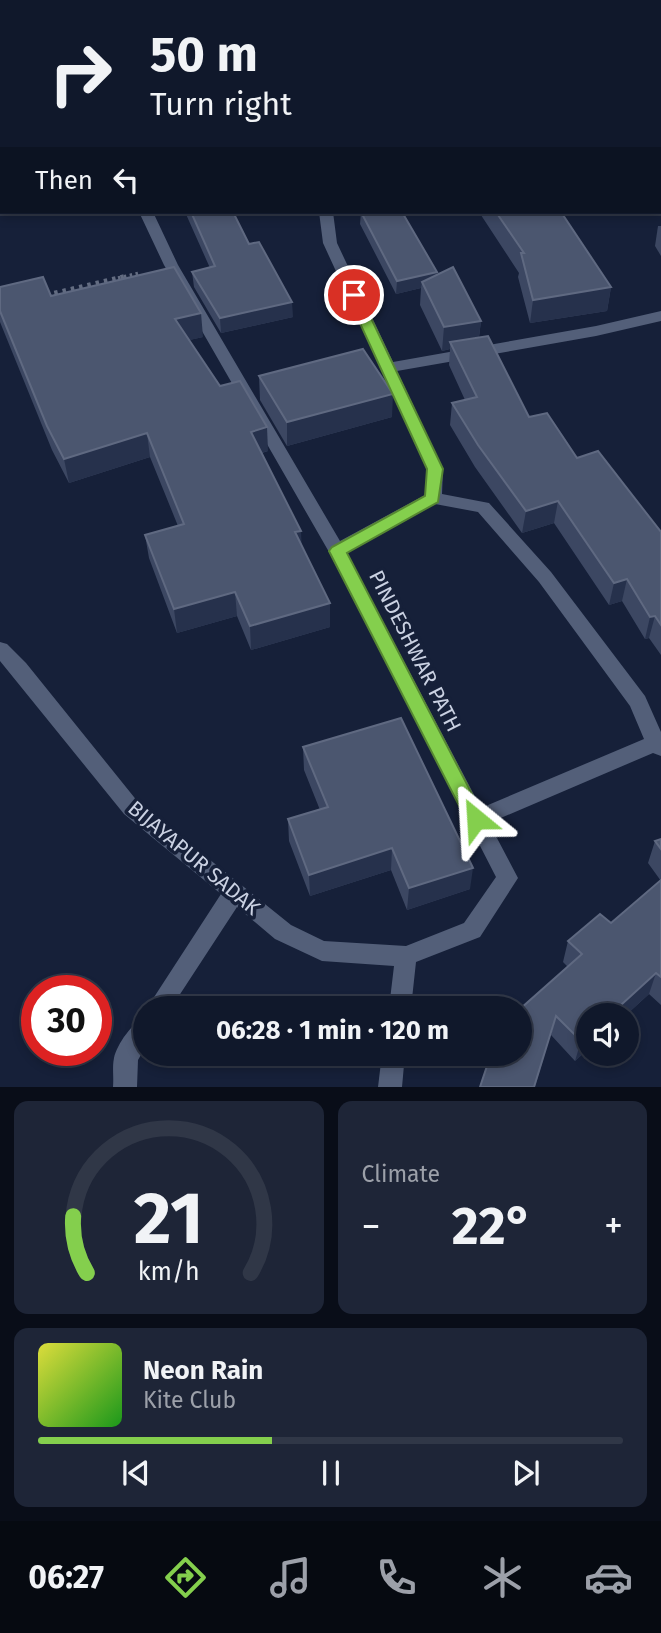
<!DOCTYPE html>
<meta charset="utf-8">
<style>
:root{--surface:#10182b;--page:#1e2537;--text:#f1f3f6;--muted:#9ca0a9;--line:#303747;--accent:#84cf4d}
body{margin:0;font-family:"Fira Sans",sans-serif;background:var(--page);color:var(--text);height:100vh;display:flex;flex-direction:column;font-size:26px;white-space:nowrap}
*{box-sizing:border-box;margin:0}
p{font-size:23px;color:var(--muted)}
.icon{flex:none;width:38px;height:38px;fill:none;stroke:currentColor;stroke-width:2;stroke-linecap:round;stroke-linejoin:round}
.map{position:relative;height:1087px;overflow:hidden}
.side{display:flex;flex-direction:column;gap:14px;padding:14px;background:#090d18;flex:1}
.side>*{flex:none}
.top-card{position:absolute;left:0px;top:0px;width:662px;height:214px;box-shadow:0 4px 10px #0003,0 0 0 2px var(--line);background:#10182b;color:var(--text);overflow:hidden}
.fabs{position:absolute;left:576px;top:1003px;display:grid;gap:14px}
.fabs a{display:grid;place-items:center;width:63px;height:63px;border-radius:50%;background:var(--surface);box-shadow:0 4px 10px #0003,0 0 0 2px var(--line);font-size:35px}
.speed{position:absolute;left:21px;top:975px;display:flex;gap:14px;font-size:35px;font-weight:700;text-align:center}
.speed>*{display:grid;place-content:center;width:91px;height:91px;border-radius:50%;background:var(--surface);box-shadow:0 4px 10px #0003,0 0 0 2px var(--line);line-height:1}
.speed .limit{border:10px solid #d22;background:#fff;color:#111}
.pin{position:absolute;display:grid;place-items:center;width:60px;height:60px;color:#fff;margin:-30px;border:4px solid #fff;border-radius:50%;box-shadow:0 2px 7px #0007}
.me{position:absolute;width:77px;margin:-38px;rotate:333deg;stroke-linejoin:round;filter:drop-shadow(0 0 5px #0008)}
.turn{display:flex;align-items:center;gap:24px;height:147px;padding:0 35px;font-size:32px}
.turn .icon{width:91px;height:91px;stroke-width:2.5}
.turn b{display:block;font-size:49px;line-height:60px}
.then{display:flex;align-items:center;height:66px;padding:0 35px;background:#0003;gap:14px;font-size:26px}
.big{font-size:52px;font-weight:700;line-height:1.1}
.side .card{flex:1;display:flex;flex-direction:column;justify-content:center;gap:10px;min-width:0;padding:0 24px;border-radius:14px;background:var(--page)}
.side .dial{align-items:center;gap:0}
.dial svg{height:182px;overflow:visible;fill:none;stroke:var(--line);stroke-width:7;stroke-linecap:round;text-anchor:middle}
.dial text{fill:var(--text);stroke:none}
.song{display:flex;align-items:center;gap:21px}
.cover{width:84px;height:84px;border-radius:10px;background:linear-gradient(135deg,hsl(60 70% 55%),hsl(120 70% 35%))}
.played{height:7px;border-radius:4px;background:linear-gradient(90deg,var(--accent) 40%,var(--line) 40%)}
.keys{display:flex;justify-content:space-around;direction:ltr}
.heat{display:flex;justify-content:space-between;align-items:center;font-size:38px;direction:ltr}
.side .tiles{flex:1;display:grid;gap:14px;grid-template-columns:1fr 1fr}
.card:last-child{grid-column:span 2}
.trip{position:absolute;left:133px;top:996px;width:399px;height:70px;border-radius:35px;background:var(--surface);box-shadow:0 4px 10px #0003,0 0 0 2px var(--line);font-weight:700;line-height:70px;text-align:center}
.tabs{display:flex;height:112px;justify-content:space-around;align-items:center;background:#060a11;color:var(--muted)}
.tabs .icon{width:49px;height:49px}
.tabs .active{color:var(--accent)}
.tabs b{font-size:32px;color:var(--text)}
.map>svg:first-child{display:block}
</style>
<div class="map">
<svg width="661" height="1087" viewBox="0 0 661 1087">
<rect width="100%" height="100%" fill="#162039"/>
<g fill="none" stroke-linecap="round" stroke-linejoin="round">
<path stroke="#636c81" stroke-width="3.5" stroke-dasharray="2.5 3.5" stroke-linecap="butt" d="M118,278L140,273"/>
<path stroke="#636c81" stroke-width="4.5" stroke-dasharray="3.5 5" stroke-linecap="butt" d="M46,295L126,276"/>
<g fill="#535f79" fill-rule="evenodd">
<path d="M16,0H28L29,2H17Z"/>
<path d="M64,0H76L77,2H65Z"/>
<path d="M506,0H518L505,2Z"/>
<path d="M139,212H153L178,265L340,541L425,495L427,469L323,243L319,212H333L337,243L393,362L596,326L661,311V321L596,336L397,371L443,469L442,494L489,503L551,572L645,696L661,732V756L653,753L489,823L518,878L480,937L416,962L411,1008H389L394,966L322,961L275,939L237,907L171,1008H147L221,894L124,814L0,661V642L7,644L26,663L138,802L291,925L324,941L406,946L464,923L496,877L329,552L164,265ZM435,504L478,512L539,582L630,706L644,739L481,808L347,553Z"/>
<path d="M145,1017V1048L138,1060L137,1087H113C114,1078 112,1067 114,1058C117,1044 133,1022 145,1017Z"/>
<path d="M382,1054H405L402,1087H378Z"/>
</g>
</g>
<g fill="#3c4762">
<path d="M185,212H233L249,244L293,317L221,333L194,287L192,272L210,268Z"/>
<path d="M361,212L437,272V274L481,321L479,337L529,417L661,532V655L649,638L645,639L622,601L609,605L554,523L522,533L475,467L450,425L452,403L465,400L449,365L450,349L442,351L420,305L421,288L396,294L360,224Z"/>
<path d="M479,212H561L611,287L607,311L530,323L518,277L519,273Z"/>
<path d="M658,226H661V256L655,246Z"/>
<path d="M0,287L203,337L189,340L220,386L268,451L262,453L302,545L330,627L251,650L237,616L177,633L149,558L145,535L178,526L150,457L69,483L52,450L0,322Z"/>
<path d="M259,376L392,417L287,446L260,400Z"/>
<path d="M303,747L470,889L407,910L391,870L310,896L289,841L288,819L320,810L304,770Z"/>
<path d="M661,839V1005L649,994L626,1015H588V1049L575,1061L551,1035L568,967L563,962L568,941L611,923L661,881L648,863L655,841Z"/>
</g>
<g fill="#26314c">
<path d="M437,272L436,285L422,282L421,288L396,294L397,281Z"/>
<path d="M611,287L607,311L530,323L533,300Z"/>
<path d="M292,302L293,317L221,333L220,318Z"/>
<path d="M201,313L203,337L177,343L175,319Z"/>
<path d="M481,321L478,344L450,342V349L442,351L444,327Z"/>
<path d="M393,394L392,417L287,446V422Z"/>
<path d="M267,427L268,451L253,455L251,432Z"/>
<path d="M147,433L150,457L69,483L64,459Z"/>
<path d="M558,501L554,523L522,533L526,511Z"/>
<path d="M301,531L302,555L295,532Z"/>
<path d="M627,579L622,601L609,605L614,583Z"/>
<path d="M235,592L237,616L177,633L174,609Z"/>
<path d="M330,603V627L251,650L250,626Z"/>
<path d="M655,616L649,638L645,639L650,617Z"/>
<path d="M392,848L391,870L310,896L309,875Z"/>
<path d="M473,868L470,889L407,910L409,888Z"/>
<path d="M656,973L649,994L626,1015H610Z"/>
<path d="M556,1016L535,1087H534Z"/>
<path d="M588,1035V1049L575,1061L581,1041Z"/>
</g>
<g fill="#4b566f" stroke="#5f6981" stroke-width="2">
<path d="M152,0H232V2H153Z"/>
<path d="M191,212H233L249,244L259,242L292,302L220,318L192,272L215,266Z"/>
<path d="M361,212H402L437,272L397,281Z"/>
<path d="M496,212H561L611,287L533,300L521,253H524Z"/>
<path d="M174,267L201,313L175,319L220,386L240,381L267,427L251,432L301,531L295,532L330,603L250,626L235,592L174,609L145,535L184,524L147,433L64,459L47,426L0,311V287L43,277L51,296Z"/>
<path d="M453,267L481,321L444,327L422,282Z"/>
<path d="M488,336L529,417L547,413L577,458L598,451L661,532V625L655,616L650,617L627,579L614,583L558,501L526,511L478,445L452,403L477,397L450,342Z"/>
<path d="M363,349L393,394L287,422L259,376Z"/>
<path d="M401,718L473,868L409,888L392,848L309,875L288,819L328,807L303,747Z"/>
<path d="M661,839V849L655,841Z"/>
<path d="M661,880V977L656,973L610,1015H588V1035L581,1041L556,1016L534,1087H480L491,1054H520V1009L582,954L568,941L600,914L611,923Z"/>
</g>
<path fill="#84cf4d" stroke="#568732" stroke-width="2" d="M354,291L360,295L443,469L438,502L347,553L485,819L483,825L476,827L469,825L329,551L332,547L425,496L427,469L347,295Z"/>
<g text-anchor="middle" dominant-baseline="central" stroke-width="7" stroke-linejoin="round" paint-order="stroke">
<g font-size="21" fill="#cad1e2" stroke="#162039">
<text transform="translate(415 651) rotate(63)">PINDESHWAR PATH</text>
<text transform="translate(194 858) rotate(40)">BIJAYAPUR SADAK</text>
</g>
</g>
</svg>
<div class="fabs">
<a><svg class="icon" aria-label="sound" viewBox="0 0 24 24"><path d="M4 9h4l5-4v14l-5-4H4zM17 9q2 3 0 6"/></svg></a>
</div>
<div class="speed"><div class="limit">30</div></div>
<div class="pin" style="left:354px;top:295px;background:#d93025"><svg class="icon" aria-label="arrive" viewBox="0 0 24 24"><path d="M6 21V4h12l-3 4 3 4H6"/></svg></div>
<svg class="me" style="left:476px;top:819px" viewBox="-20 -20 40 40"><path d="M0-17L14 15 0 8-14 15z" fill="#84cf4d" stroke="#fff" stroke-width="4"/></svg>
<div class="trip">06:28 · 1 min · 120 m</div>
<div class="top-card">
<div class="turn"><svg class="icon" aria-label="right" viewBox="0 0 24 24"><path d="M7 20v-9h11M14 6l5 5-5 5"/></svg><div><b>50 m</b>Turn right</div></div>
<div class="then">Then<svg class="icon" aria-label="left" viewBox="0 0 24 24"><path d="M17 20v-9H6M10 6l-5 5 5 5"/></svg></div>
</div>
</div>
<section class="side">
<div class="tiles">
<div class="card dial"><svg viewBox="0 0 100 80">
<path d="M14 69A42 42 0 1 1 86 69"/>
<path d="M14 69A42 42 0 0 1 8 44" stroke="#84cf4d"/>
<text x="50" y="56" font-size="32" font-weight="700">21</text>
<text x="50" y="72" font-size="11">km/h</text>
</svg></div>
<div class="card"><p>Climate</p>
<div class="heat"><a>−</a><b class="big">22°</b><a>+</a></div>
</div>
<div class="card">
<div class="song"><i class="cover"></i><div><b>Neon Rain</b><p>Kite Club</p></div></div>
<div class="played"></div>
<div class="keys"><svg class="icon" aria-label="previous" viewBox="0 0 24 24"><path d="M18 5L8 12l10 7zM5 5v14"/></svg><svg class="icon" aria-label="pause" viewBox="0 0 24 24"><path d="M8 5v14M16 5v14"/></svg><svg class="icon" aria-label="next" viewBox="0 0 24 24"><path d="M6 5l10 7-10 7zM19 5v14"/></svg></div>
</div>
</div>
</section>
<nav class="tabs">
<b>06:27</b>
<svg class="icon active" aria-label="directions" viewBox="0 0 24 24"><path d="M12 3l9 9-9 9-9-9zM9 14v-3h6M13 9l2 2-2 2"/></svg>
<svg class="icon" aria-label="music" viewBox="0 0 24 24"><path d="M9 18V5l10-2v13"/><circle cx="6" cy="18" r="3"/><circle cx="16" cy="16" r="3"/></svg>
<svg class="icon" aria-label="phone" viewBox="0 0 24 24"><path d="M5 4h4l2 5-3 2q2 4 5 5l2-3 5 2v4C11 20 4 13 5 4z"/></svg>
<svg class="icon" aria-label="climate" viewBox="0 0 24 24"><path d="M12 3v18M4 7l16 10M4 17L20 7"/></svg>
<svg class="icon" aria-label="car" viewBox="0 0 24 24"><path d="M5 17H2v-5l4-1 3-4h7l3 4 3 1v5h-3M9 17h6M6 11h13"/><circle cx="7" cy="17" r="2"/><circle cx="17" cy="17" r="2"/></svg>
</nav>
